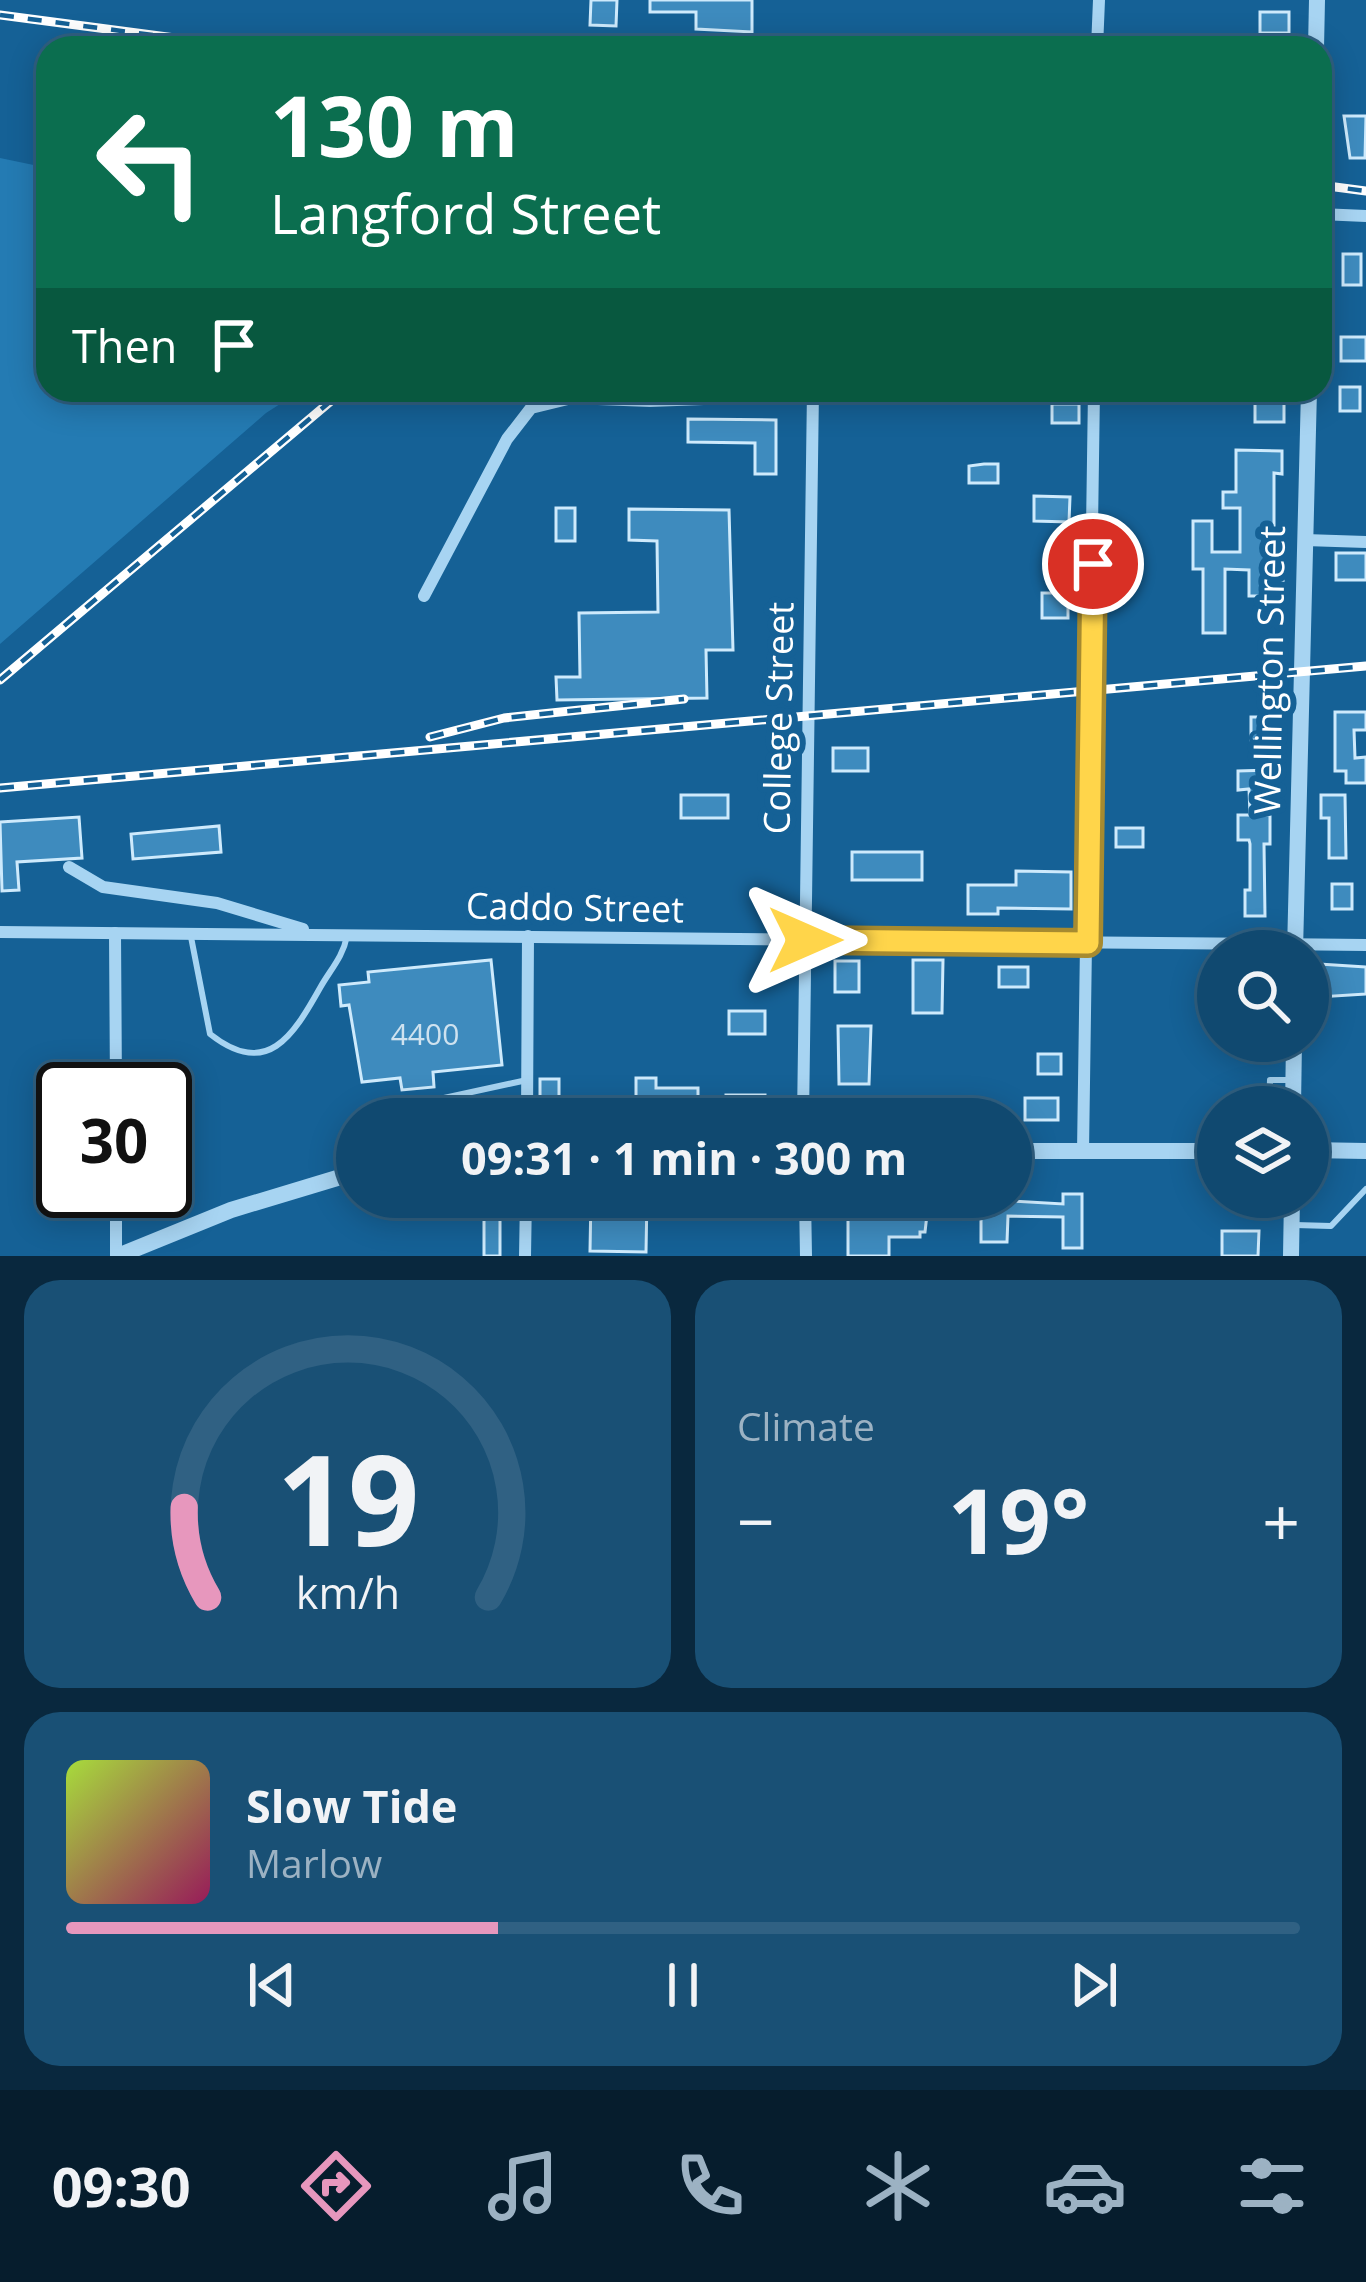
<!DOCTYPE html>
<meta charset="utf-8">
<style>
:root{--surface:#104970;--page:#195075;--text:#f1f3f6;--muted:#9cb2c3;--line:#306183;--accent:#e797bd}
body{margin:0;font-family:"Open Sans",sans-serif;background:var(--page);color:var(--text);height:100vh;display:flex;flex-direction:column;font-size:45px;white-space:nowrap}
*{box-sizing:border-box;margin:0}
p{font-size:39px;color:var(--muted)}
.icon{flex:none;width:66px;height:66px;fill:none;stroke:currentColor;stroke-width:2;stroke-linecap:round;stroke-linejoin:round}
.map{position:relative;height:1256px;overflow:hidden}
.panel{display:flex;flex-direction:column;gap:24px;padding:24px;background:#09283e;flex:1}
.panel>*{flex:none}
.guide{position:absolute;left:36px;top:36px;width:1296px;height:366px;border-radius:36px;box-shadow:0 6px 30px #0003,0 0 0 3px var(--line);background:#0b6e4f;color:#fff;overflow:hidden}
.buttons{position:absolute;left:1197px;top:930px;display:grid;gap:24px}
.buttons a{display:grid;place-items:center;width:132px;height:132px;border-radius:50%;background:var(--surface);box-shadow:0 6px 30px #0003,0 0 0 3px var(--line);font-size:60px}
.speed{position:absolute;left:36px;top:1062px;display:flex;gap:24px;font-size:60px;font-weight:700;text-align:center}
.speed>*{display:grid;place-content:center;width:156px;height:156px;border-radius:50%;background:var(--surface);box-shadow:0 6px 30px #0003,0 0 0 3px var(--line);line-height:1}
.speed .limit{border:6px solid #111;border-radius:18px;background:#fff;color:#111}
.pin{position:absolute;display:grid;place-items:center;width:102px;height:102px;color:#fff;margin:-51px;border:6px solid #fff;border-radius:50%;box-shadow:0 3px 12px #0007}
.me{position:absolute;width:132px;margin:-66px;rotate:90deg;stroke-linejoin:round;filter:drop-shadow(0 0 9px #0008)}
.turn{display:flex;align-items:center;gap:42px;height:252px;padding:0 36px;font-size:54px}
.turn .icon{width:156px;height:156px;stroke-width:2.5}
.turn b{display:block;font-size:84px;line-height:102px}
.then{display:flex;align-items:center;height:114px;padding:0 36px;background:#0003;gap:24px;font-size:45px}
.big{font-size:90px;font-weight:700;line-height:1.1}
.panel .widget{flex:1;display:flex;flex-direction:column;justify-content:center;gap:18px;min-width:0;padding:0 42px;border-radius:36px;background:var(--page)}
.panel .dial{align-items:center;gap:0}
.dial svg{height:312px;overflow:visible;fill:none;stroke:var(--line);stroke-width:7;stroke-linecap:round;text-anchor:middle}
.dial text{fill:var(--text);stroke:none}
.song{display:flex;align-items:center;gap:36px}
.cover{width:144px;height:144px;border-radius:18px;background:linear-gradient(135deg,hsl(80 70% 55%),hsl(330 70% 35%))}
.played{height:12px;border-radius:6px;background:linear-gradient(90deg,var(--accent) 35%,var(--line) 35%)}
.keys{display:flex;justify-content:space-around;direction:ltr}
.heat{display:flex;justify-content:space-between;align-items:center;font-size:66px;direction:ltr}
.panel .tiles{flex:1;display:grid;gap:24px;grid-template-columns:1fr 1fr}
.widget:last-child{grid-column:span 2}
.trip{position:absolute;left:336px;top:1098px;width:696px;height:120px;border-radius:60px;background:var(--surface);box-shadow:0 6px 30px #0003,0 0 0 3px var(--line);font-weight:700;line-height:120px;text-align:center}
.tab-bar{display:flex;height:192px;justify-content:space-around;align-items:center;background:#061d2d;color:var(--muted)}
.tab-bar .icon{width:84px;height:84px}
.tab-bar .selected{color:var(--accent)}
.tab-bar b{font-size:54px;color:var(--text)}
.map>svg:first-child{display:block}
</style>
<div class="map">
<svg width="1366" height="1256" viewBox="0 0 1366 1256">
<rect width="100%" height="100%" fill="#156196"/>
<path fill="#247bb3" d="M0,158L48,168V390H302L266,413L0,644Z"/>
<g fill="#3e8bbe" stroke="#ceeafc" stroke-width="3">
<path d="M591,0H617L616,26L590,25Z"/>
<path d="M650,0H752V32L696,29V12H650Z"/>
<rect x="1260" y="12" width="29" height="21"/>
<path d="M1344,116H1366L1365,158H1350Z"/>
<rect x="1343" y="254" width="18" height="31"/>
<rect x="1341" y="337" width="25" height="24"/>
<rect x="1340" y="387" width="20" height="24"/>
<rect x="1255" y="399" width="29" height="23"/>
<rect x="1052" y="404" width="27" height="19"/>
<path d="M688,419L776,420V474H755V443L688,442Z"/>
<path d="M1236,450L1282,451V474L1274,473V530H1283V589H1272V596H1249V570L1225,569V633H1203V569H1193V521H1212V552H1240V508H1223V492H1236Z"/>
<path d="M984,464H998V483H969V466Z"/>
<path d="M1034,496L1070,497L1069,522L1034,521Z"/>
<rect x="556" y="508" width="19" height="33"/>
<path d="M629,509L729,510L733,650H706L707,698L557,700L556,677H580L579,613L658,612L657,541L629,540Z"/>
<rect x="1336" y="553" width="30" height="27"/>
<rect x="1042" y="593" width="26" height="25"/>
<path d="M1335,712H1366V730H1354L1355,758L1366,757V783H1346V771H1335Z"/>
<rect x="1251" y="717" width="25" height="23"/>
<rect x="833" y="748" width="35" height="23"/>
<path d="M1274,770V787H1264L1265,815H1270V844H1264L1265,916H1245V890H1250V844L1249,840H1238V815H1250L1249,789L1238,790V771Z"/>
<rect x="681" y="795" width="47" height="23"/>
<path d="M1321,795H1345L1346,858H1329V818H1321Z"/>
<path d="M79,817L82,858L17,862L19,890L2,891L0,822Z"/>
<path d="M219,826L221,852L133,859L131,834Z"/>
<rect x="1116" y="828" width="27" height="19"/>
<rect x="852" y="852" width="70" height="28"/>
<path d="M1016,871L1071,872V909L998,908V914H968V885H1016Z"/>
<rect x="1332" y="884" width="20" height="25"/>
<path d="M491,960L502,1065L433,1072L434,1087L402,1090L400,1078L362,1082L349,1005L341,1006L339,985L369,982L368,972Z"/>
<path d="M913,960H943L942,1013H913Z"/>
<rect x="835" y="961" width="24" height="31"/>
<path d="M1319,964L1366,967V994L1319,997Z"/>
<rect x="999" y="967" width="29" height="20"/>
<rect x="729" y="1011" width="36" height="23"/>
<path d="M838,1026H871L869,1084H839Z"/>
<rect x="1038" y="1054" width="23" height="20"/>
<path d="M636,1078H656V1088H698V1110L636,1109Z"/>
<rect x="540" y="1079" width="19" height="26"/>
<rect x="726" y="1095" width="39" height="19"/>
<rect x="1025" y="1098" width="33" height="22"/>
<path d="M1063,1194H1082V1248H1063V1217L1008,1216L1007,1242H981V1199L1063,1204Z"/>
<rect x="484" y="1197" width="16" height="59"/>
<path d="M591,1197H647L646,1252L590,1251Z"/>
<path d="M848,1197H929L925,1232H920V1237H889V1256H848Z"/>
<path d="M1222,1231H1259L1258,1256H1222Z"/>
</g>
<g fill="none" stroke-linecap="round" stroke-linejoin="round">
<g stroke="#a7d4f2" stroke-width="6">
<path d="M191,937L210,1034C267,1079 293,1036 320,988C330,970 343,957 347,936"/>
<path d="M1271,1041L1270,1056L1290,1057"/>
<path d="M1269,1107L1270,1080H1290"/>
<path d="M436,1119L444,1098L527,1080"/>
<path d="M1308,1186L1320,1174"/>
<path d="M1241,1197V1208L1286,1210"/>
<path d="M1295,1225L1331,1226L1366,1189"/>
</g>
<g stroke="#a7d4f2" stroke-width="12">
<path d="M1097,48L1099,0"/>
<path d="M1320,214L1366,216"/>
<path d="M1305,540L1366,542"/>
<path d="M424,596L507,439L531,408L572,398L650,401L814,395"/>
<path d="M69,867L103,887L217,903L303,929"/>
<path d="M0,932L1366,945"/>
<path d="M115,933L116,1089"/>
<path d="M527,1119L528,936"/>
<path d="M803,1119L813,390"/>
<path d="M1083,1152L1094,390"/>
<path d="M805,1197L806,1256"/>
<path d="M116,1256V1191"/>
<path d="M525,1256L526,1197"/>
</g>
<g stroke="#a7d4f2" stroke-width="16">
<path d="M1316,48L1317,0"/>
<path d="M1295,951L1309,390"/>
<path d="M1293,1107L1294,1041"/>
<path d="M1308,1150L1366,1151"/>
<path d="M1011,1151H1218"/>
<path d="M118,1256L231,1210L357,1172"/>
<path d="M1291,1256L1292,1197"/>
</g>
<g stroke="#fff" stroke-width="9">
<g id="rail">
<path d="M0,15L251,48"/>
<path d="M1320,185L1366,191"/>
<path d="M0,680L344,390"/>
<path d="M430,737L504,718L684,699"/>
<path d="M0,788L1366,666"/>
</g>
</g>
<use href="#rail" stroke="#156196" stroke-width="4.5" stroke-dasharray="14" stroke-linecap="butt"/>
</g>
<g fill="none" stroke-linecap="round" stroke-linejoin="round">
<g stroke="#a68a30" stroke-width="30">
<path id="route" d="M805,940L1088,943L1093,564"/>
</g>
<use href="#route" stroke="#ffd54a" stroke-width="21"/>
</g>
<g text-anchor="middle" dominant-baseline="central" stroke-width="12" stroke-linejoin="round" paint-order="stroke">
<g font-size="30" fill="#cfe2ef">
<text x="425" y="1033">4400</text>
</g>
<g font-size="36" fill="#fff" stroke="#156196">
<text transform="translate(1269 670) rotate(-89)">Wellington Street</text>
<text transform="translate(778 718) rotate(-89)">College Street</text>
<text transform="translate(575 907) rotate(1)">Caddo Street</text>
</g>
</g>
</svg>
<div class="buttons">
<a><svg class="icon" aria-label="search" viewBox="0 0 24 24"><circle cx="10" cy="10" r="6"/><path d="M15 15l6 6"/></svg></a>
<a><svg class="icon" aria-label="layers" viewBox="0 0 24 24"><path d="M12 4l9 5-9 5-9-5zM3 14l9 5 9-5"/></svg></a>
</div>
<div class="speed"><div class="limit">30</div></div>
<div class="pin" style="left:1093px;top:564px;background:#d93025"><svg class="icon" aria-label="arrive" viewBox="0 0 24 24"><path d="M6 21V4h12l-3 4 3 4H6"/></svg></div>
<svg class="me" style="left:805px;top:940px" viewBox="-20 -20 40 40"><path d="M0-17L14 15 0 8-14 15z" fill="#ffd54a" stroke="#fff" stroke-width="4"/></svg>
<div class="trip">09:31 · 1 min · 300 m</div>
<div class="guide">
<div class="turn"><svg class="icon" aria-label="left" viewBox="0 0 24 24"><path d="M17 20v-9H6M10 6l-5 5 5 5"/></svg><div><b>130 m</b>Langford Street</div></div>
<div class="then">Then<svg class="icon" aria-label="arrive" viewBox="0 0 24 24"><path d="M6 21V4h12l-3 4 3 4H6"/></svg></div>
</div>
</div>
<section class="panel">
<div class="tiles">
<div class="widget dial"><svg viewBox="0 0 100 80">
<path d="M14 69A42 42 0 1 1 86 69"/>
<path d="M14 69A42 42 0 0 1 8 46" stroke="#e797bd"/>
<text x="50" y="56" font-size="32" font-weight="700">19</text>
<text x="50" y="72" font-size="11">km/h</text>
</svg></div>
<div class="widget"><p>Climate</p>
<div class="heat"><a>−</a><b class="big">19°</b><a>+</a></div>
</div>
<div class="widget">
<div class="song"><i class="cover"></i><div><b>Slow Tide</b><p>Marlow</p></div></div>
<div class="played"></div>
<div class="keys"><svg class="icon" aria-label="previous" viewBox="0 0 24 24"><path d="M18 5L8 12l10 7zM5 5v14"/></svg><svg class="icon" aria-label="pause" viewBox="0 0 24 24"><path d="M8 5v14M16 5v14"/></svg><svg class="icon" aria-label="next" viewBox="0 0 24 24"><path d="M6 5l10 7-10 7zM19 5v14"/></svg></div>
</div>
</div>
</section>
<nav class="tab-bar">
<b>09:30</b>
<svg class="icon selected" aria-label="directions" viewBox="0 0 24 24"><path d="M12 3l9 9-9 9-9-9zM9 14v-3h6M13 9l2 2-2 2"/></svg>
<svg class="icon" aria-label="music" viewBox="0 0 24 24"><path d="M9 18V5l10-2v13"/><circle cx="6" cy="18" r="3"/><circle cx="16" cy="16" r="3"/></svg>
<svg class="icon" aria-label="phone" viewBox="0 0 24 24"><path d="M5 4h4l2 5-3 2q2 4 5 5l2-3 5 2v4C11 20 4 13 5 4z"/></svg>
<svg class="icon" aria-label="climate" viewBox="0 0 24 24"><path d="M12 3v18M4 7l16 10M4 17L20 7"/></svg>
<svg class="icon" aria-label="car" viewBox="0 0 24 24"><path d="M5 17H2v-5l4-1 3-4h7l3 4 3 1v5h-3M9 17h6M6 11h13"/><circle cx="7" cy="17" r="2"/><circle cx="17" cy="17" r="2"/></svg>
<svg class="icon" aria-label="filters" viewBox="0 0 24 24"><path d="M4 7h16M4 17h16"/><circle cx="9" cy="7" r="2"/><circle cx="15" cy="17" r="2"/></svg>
</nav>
